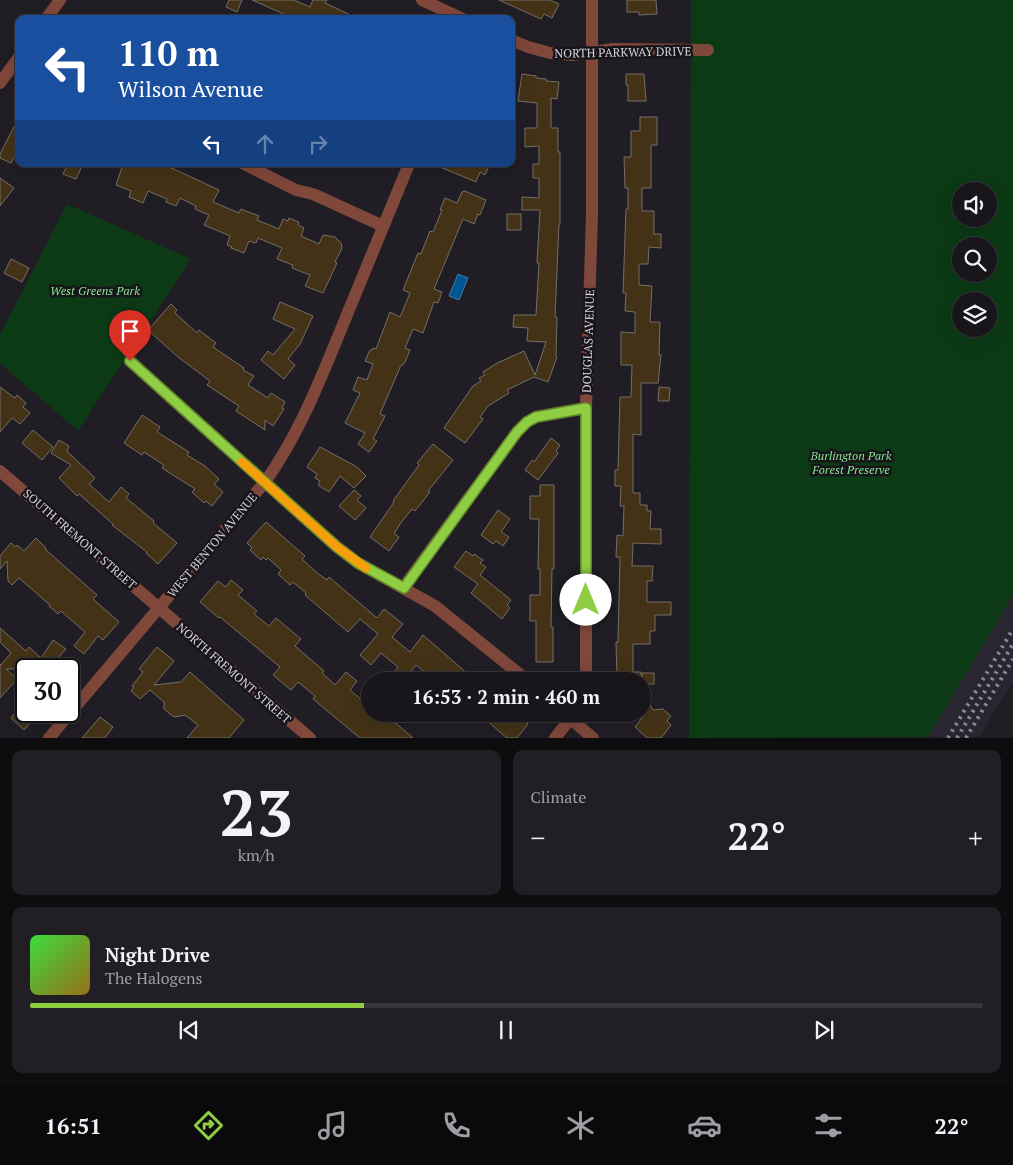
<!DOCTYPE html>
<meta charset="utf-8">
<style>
:root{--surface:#18161b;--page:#211f24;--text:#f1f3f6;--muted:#9f9fa3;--line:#36353a;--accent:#8fcd42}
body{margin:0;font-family:"PT Serif",serif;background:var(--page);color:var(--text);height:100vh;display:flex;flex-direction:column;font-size:19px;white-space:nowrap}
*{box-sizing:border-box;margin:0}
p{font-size:16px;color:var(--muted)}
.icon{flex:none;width:28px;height:28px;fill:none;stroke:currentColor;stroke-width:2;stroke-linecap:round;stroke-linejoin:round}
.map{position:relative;height:738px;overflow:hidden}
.drawer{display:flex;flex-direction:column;gap:12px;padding:12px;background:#0d0c0f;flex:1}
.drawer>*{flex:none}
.hud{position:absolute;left:15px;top:15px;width:500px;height:152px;border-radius:10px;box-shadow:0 5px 20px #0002,0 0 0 1px var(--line);background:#1a4fa0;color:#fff;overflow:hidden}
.buttons{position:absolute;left:952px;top:182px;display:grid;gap:10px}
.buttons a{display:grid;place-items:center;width:45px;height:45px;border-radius:50%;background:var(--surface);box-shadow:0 5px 20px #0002,0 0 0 1px var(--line);font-size:25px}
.speed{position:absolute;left:15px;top:658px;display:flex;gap:10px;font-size:25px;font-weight:700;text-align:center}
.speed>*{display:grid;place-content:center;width:65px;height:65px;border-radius:50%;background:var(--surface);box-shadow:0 5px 20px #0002,0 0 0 1px var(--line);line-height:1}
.speed .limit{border:2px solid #111;border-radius:8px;background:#fff;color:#111}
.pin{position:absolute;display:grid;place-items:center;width:42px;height:42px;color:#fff;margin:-51px -21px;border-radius:50% 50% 50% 0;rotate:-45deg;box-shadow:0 0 5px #0007}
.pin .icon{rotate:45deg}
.me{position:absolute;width:55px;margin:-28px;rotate:0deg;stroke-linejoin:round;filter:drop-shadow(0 0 4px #0008)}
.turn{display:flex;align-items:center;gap:18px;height:105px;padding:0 20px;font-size:22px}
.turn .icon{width:65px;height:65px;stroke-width:2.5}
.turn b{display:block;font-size:35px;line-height:42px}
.lanes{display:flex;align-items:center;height:48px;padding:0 20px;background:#0003;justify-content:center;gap:25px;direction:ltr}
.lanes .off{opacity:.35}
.big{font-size:38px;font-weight:800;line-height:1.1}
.drawer .card{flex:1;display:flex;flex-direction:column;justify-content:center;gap:8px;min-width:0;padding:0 18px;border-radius:10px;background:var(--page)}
.drawer .dial{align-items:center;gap:0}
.dial b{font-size:65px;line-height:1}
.song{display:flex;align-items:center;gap:15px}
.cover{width:60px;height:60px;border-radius:8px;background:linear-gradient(135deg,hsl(120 70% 55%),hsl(40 70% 35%))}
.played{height:5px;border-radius:2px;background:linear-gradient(90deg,var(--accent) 35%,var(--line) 35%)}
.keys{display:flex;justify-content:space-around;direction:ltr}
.heat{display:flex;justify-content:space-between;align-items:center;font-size:28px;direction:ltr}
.drawer .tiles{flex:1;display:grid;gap:12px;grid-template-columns:1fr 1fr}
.card:last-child{grid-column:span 2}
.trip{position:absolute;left:361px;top:672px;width:290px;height:50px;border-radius:25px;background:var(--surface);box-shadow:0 5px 20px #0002,0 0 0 1px var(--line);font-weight:800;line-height:50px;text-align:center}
.tabs{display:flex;height:80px;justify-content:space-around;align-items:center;background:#0a090b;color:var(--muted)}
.tabs .icon{width:35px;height:35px}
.tabs .selected{color:var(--accent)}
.tabs b{font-size:22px;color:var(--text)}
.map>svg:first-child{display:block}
</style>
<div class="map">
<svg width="1013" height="738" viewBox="0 0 1013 738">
<rect width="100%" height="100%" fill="#201e24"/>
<path fill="#2a2631" d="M1013,595V681L979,737H928Z"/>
<g fill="#0c3a15" fill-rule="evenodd">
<path d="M691,0H1013V595L928,737L689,738ZM961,191H989V219H961ZM961,246H989V274H961ZM961,301H989V329H961Z"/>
<path d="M67,204L191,259L78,431L0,363V335Z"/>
</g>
<path fill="#005692" stroke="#407ca7" d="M458,274L468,278L459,300L449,296Z"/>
<g fill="#433216" stroke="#746f68">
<path d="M229,0H242L237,12L226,7Z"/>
<path d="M252,0H294L310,7L313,0H327L325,3L359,19H285L286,15Z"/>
<path d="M499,0H550L559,4L552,18L544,14L541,19Z"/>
<path d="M627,0H656L657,14L639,15V12H627Z"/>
<path d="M522,74L536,76V78L546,79V81L559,82L557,99L551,98V128H558V152H560V224H559L555,317H557L556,356L557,357L548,382L534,377L507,390L509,393L488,406L480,417L483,419L465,443L444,428L473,386L481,381L479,378L485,375L483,372L497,363L524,351L535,375L546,342L527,341L528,328L513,327L514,315H536L539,263H537L540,210H522V197L539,198V178H533V164H539V146L525,147V128H537V103L518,101Z"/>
<path d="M626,74H644L646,101H628V85H626Z"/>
<path d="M19,117V160L14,157L11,163L0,158V154Z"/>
<path d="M640,117H657V145H651V188H642V211H654V234H661V248L649,247L648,264H639V285L652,286L650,322H660L659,355H661L658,383H641V435L633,434V493H640V505H647V511H651L650,529H661V544L633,543L632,566H653L652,581H647V602H671V615H655V631H650V644H633V672H641L642,681H617L616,642H618L620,557H616L617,535L623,536L624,506H620L621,486H615V470H618L620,397H631L632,365H621V332L635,333V312L625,311L626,293H623L626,209H628V188H625L624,157H631V131H640Z"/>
<path d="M68,164H83L76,179L63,174Z"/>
<path d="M123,164H163L219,190L213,202L239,213L241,209L259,216L257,220L279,229L283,219L288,221L289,218L299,222L298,225L304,228L301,236L319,244L323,235L335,237L341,243L342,248L335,262L337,263L323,293L305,286L310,275L292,268L293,265L277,259L282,248L258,238L256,243L249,241L244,253L231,248L232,247L227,245L230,236L204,225L209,215L195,209L196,206L180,198L176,206L166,202L167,199L148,191L143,203L129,197L131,191L116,185Z"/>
<path d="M433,164H490L485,175L480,172L476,182Z"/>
<path d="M0,178L14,188L0,206Z"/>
<path d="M465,191L486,200L480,215L478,214L474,224L463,219L434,289L442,292L438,303L434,302L423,333L413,329L405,348L410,350L405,362L403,365H401L380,414L385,416L373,439L377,441L369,452L358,444L365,433L345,423L360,393L353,390L358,377L367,380L373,364L365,361L370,350H372L373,348L376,349L390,312L400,317L410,293L403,290L418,253L421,254L430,231L433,232L442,210H440L445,198L457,203L462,192Z"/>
<rect x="507" y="214" width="14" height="16"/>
<path d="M11,259L29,268L22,282L4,273Z"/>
<path d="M280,302L313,316L300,344L288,359L295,365L284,379L261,360L268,351L273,355L295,329L273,319Z"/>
<path d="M171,304L177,310L175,313L197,333L199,330L216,343L213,347L244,368L243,370L254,376L248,385L268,398L271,393L285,402L282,408L284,409L273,426L265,420V430L236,411L239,406L207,385L210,381L178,357L148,330Z"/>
<path d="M0,387L15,398L17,395L26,403L23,407L30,413L20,424L12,418L0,432Z"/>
<path d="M659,387L670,388L669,401H658Z"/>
<path d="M142,415L160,427L157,432L189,452L187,455L205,466L219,479L214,484L223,492L212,506L206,501L204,503L192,492L195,489L162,468L164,465L144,452L142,455L124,443Z"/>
<path d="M33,430L53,447L42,460L22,443Z"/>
<path d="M551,438L560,445L556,451L558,453L538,480L525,470L532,460L534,462Z"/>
<path d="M59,440L69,446L67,451L95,478L89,484L109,502L121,487L129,494L126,498L154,521L153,523L177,543L158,564L146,553L147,552L112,525L113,524L79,494L77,496L59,478L71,465L51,453Z"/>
<path d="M433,444L453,460L428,491L430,492L415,511L412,509L400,524L394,534L399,537L389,551L370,537L394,502L393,501L419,465L417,463Z"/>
<path d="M320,447L357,467L366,476L354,488L340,476L329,492L318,485L320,481L315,478L317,474L307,467Z"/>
<path d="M540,485H554V569H552L551,627H553V662H536V621H530V595H540V569H538L539,519H530V496H540Z"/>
<path d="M354,490L361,496L357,500L366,508L355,520L339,506Z"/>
<path d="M498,510L510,519L501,532L509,537L503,546L496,541L493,544L481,535Z"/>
<path d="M266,522L305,556L302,559L316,572L327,580L329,577L377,618L384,609L403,624L392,637L410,652L423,635L476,681H435L416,665L405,679L395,671L398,667L381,653L371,665L360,655L378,634L360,619L348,632L305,595L306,593L293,582L290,585L278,574L281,570L268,558L266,560L263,557L261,560L250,550L252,548L247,543Z"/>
<path d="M36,538L46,548L45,549L97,595L93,599L119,622L103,640L98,636L84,654L74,646L85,632L61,611L58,614L49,606L50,605L19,578L12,585L8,581L7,561L0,569V556L11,543L16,547L17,545L24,551Z"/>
<path d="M466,551L473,556L474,554L483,560L480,563L486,567L480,575L511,600L507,605L510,608L502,619L471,593L478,584L454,567Z"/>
<path d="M231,580L243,590L238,595L257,611L254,614L269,626L276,618L301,639L295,646L324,671L322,673L335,685L346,672L357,681L350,690L370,707V714H385L413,738H360L313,699L315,696L298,682L291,690L273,675L280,667L220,617L219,618L200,602L218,581L226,587Z"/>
<path d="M0,628L26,651L29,647L41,658L53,640L66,649L56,660L66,669H6L17,679L0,698V664L1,665L11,653L0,642Z"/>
<path d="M157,647L174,661L154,685L181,682L190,672L244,720L229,738H187L198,725L185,715L174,717L164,709V702L150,690L140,699L131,691L134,687L132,686L143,672L139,669Z"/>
<rect x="642" y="673" width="12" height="11"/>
<path d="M642,691L653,710L663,709L671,716L667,721L671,725L661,738H647L635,727L642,718Z"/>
<path d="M26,700V711H32L37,715L24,730L11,718Z"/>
<path d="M479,714H517L528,724L517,738H507Z"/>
<path d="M100,717L113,727L105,738H82Z"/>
</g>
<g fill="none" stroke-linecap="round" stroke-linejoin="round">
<g stroke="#80473b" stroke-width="12">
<path d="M422,0L463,19"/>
<path d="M46,19L60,0"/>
<path d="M511,40L528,47L550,53L572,55L613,49L708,50"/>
<path d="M0,83L19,57"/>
<path d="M244,164L296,190L313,194L383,226"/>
<path d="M130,361L337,547L358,563L435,606L528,681"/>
<path d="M0,471L310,738"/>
<path d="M403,588L517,432L527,422L536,417L586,408"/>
<path d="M586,681V408L592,214V0"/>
<path d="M565,714L593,738"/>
<path d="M49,738L265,482C300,433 321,378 344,322C365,270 387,217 409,164"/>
<path d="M555,738L574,714"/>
</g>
<g stroke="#8c8a8f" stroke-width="4" stroke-dasharray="2.5 5" stroke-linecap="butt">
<path d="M948,738L1013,629"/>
<path d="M957,738L1013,644"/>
<path d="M966,738L1013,659"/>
</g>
</g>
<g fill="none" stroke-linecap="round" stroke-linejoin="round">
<g stroke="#5d852b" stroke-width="12">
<path id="route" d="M130,361L337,547L358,563L404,588L517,432L527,422L536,417L586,408V600"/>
</g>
<use href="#route" stroke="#8fcd42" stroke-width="9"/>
<path stroke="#f59e0b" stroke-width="9" d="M242,462L337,547L366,568"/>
</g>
<g text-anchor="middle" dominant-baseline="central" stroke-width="5" stroke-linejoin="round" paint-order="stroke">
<g font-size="12" fill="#d6d4d9" stroke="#17141a">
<text transform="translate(623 52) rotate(-1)">NORTH PARKWAY DRIVE</text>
<text transform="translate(588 341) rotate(-88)">DOUGLAS AVENUE</text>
<text transform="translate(80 539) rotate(41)">SOUTH FREMONT STREET</text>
<text transform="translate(212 545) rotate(-50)">WEST BENTON AVENUE</text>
<text transform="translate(234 673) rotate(41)">NORTH FREMONT STREET</text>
</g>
<g font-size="12" font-style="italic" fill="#84e68f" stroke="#17141a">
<text x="95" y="290">West Greens Park</text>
<text x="851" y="455">Burlington Park<tspan x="851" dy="14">Forest Preserve</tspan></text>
</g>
</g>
</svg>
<div class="buttons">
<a><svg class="icon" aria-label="sound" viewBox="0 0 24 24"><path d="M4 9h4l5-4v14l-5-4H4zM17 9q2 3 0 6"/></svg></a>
<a><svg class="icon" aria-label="search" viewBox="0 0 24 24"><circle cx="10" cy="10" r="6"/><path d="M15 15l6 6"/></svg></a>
<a><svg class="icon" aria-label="layers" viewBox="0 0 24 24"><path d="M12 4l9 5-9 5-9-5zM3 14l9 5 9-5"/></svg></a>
</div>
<div class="speed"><div class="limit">30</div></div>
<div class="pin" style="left:130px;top:361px;background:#d93025"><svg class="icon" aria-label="arrive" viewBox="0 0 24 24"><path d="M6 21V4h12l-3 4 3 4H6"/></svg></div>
<svg class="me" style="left:586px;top:600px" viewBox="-20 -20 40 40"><circle r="19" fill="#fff"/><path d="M0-13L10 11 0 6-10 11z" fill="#8fcd42"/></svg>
<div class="trip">16:53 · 2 min · 460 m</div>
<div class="hud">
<div class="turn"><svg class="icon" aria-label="left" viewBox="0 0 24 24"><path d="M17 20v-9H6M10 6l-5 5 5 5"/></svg><div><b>110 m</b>Wilson Avenue</div></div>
<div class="lanes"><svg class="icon" aria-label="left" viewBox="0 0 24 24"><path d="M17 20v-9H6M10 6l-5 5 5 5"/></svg><svg class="icon off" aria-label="ahead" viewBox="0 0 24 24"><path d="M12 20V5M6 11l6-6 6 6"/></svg><svg class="icon off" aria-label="right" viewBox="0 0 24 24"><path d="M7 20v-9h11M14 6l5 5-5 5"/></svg></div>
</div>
</div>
<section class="drawer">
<div class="tiles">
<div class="card dial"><b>23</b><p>km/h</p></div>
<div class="card"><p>Climate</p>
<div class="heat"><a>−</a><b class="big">22°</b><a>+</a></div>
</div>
<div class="card">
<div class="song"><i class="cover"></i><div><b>Night Drive</b><p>The Halogens</p></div></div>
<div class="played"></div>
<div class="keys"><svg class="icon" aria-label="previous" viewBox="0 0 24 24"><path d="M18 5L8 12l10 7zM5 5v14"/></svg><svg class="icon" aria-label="pause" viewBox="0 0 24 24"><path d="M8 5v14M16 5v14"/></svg><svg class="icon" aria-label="next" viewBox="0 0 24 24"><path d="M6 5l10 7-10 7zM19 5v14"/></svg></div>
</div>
</div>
</section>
<nav class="tabs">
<b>16:51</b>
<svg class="icon selected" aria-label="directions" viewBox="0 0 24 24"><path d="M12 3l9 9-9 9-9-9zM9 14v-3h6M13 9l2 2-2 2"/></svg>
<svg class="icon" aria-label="music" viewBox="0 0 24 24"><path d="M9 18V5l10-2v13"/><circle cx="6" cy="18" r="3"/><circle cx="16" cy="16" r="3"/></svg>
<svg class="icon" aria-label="phone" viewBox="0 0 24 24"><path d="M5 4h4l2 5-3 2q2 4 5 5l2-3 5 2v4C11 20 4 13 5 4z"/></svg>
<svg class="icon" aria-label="climate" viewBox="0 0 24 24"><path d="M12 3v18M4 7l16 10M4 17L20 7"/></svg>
<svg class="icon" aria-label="car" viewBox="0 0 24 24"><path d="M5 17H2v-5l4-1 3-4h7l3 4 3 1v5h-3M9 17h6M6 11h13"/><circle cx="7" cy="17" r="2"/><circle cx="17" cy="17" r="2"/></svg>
<svg class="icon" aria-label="filters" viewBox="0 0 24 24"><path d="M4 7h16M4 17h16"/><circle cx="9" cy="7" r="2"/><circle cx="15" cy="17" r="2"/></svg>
<b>22°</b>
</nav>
